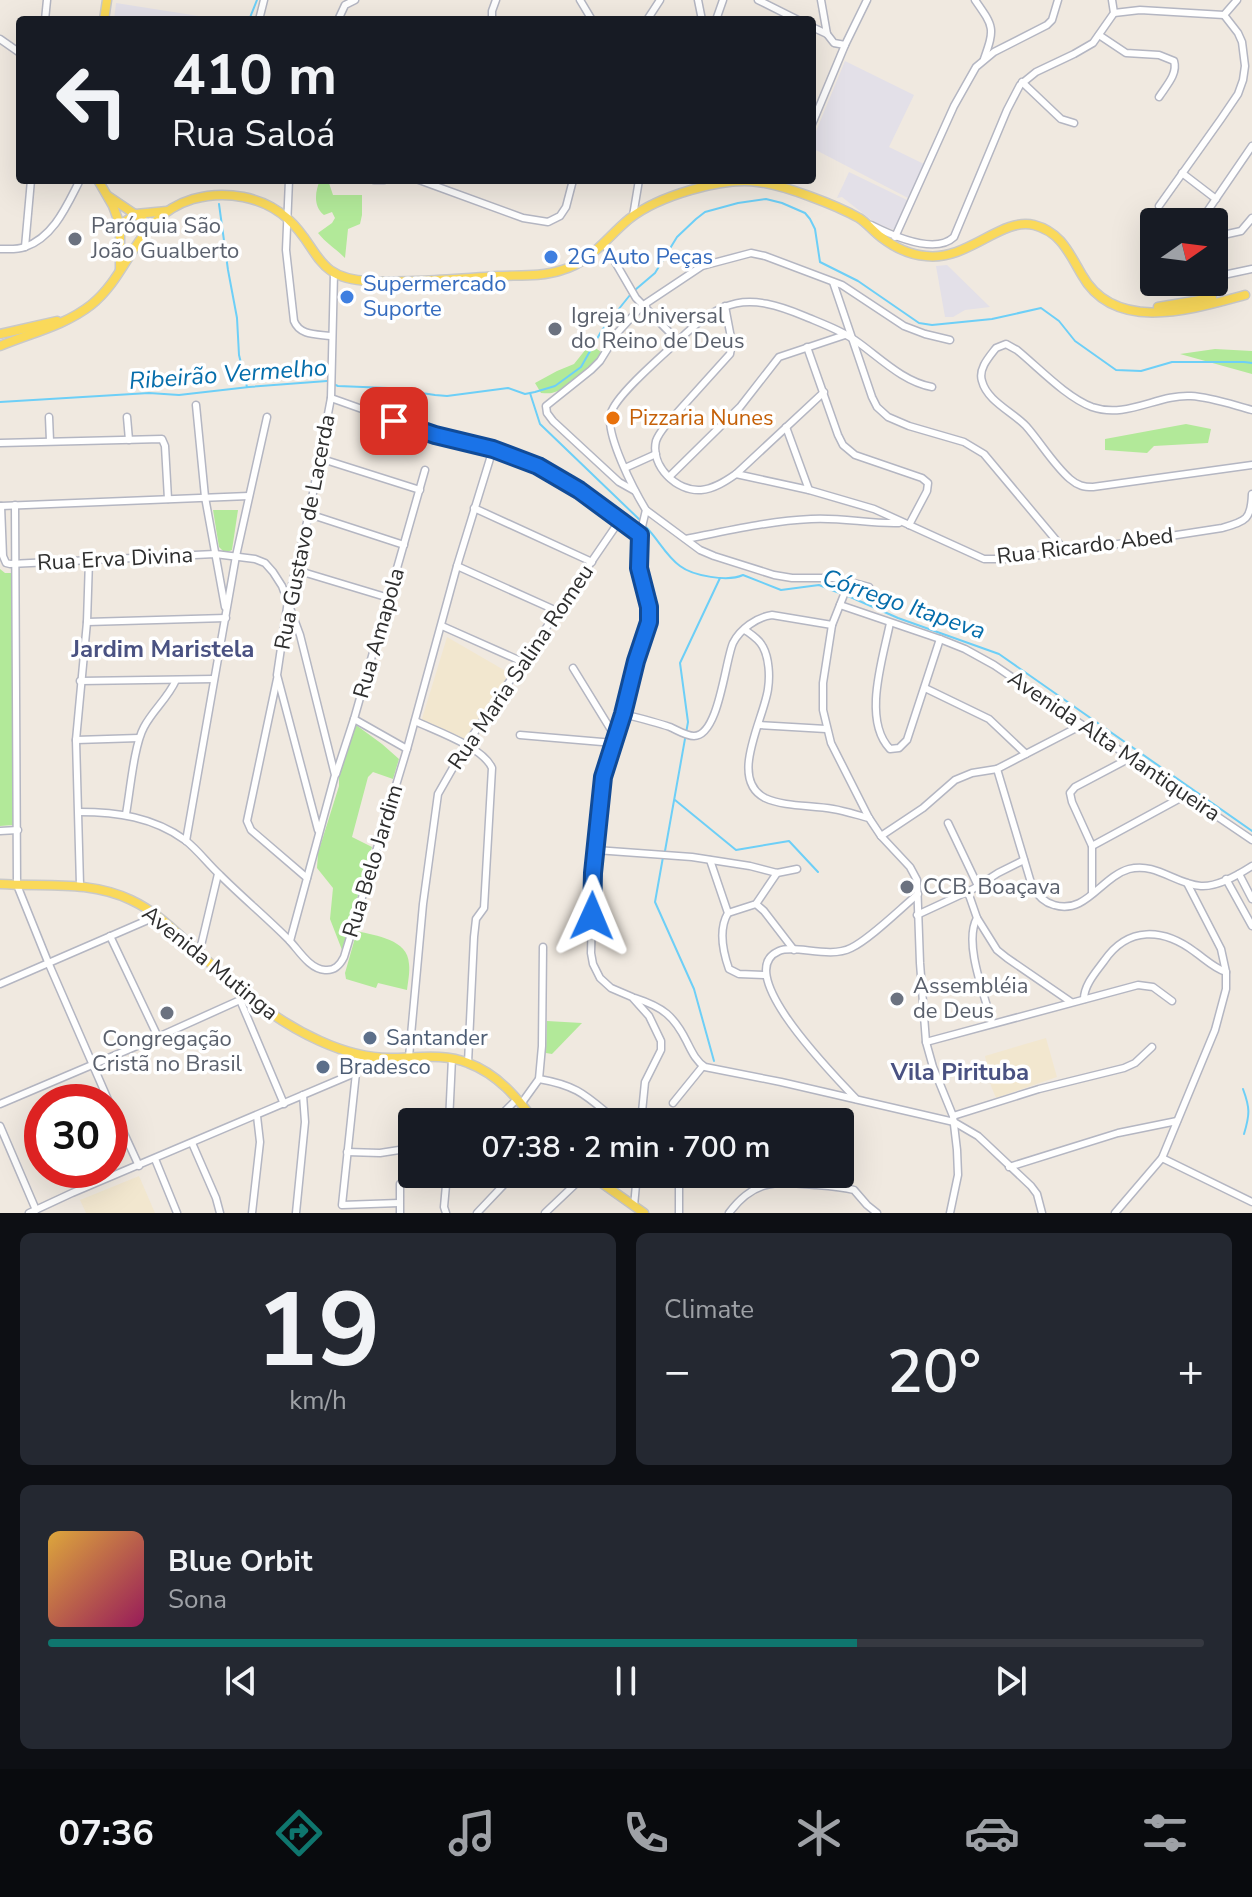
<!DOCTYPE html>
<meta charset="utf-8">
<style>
:root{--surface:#171b24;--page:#242831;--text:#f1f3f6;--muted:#9ea1a6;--line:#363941;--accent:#0f766e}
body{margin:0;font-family:"Nunito Sans",sans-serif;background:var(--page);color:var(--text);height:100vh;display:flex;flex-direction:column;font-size:30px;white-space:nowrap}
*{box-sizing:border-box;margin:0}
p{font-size:26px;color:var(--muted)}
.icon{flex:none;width:44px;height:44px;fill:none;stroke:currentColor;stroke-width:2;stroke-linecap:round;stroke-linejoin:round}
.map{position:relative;height:1213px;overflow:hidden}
.drawer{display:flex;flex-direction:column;gap:20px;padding:20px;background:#0d0f14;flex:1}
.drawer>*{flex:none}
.hud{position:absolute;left:16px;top:16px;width:800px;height:168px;border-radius:8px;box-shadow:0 8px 32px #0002;background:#171b24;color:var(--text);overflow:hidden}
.needle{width:52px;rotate:76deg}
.buttons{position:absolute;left:1140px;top:208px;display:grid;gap:16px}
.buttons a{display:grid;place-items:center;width:88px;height:88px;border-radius:8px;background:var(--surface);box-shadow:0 8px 32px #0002;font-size:40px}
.speed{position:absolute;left:24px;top:1084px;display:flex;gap:16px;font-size:40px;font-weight:700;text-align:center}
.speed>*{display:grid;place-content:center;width:104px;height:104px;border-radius:50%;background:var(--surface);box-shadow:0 8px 32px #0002;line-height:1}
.speed .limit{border:12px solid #d22;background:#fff;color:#111}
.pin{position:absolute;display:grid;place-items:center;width:68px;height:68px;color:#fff;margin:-34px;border-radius:16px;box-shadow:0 4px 12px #0006}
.me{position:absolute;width:88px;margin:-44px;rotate:1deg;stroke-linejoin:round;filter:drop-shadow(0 0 6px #0008)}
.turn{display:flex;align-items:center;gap:28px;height:168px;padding:0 24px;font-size:36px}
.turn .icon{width:104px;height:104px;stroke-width:2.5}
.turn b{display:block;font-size:56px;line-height:68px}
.big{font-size:60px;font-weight:600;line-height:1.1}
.drawer .tile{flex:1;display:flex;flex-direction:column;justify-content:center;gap:12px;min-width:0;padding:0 28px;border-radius:12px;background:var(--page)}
.drawer .dial{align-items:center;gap:0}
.dial b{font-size:104px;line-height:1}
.song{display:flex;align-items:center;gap:24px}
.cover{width:96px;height:96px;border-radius:12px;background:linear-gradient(135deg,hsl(40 70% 55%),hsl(330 70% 35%))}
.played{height:8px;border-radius:4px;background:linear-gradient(90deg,var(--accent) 70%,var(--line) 70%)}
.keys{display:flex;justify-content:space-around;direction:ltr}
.heat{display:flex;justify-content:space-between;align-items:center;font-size:44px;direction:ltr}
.drawer .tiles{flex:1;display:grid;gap:20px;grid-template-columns:1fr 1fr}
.tile:last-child{grid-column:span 2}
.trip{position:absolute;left:398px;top:1108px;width:456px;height:80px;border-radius:8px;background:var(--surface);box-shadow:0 8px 32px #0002;font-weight:600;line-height:80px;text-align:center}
.tabs{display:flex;height:128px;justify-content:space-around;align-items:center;background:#090b0e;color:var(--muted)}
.tabs .icon{width:56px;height:56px}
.tabs .selected{color:var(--accent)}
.tabs b{font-size:36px;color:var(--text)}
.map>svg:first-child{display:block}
</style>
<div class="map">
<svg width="1252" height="1213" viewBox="0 0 1252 1213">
<rect width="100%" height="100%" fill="#f0e9e0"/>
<g fill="#e3e0e8">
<path d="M116,3L224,20H114Z"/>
<path d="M845,61L914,95L889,147L924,164L908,198L812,148V141Z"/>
<path d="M849,172L907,200L894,230L874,222L842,197L837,198Z"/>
<path d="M947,265L990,307L965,310L953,317H945L936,266Z"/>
</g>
<g fill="#f2e7cf">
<path d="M447,637L511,674L465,741L421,722Z"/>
<path d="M1046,1038L1057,1077L996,1098L991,1086L985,1056Z"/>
<path d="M139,1176L155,1213H86L80,1200Z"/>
</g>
<g fill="#b2e999">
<path d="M320,180H328L333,195H362V215L360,224L348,229L345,258C336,249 326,243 318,233L332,223L335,218L332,212L324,215C313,206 315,192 320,180Z"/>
<path d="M590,344L601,352C595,366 570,388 555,392C551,394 546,393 541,393L535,383L557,371L574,364Z"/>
<path d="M1215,349L1252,351V374L1180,354Z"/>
<path d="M1186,424L1211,429L1208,443L1154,446L1147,453L1105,450V439Z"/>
<path d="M213,510H238L232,550L225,553L219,547Z"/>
<path d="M0,569L5,573H12L13,825L0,826Z"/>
<path d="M356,725L382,744L399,759L393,779L373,772L368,777L352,837L372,847L342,950L330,919L333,888L317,868L318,853L339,786V772Z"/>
<path d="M357,931C376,936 408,939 409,964C410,972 408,982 407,990L378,983L376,988L346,979L345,973Z"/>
<path d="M547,1021L582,1023L552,1054L546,1053Z"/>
</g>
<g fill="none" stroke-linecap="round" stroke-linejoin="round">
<g stroke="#6dcff7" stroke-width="2">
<path d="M249,20L257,0"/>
<path d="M219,204L228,270L237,318L239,355L247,387"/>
<path d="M635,290L655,273L677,237L696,219L705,212L738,203L766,199L782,203L805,213L810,219L815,229L820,262L858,281L919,323L932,325L992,319L1041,308L1059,321L1075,341L1116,370L1141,371L1172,362H1244L1252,363"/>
<path d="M333,384L338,386L388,388L435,395L447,396L508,388L525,394L535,392L555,386L581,367L602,330L630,295"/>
<path d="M530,393L540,424L642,522"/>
<path d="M0,402L149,393L179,395L249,387L327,381"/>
<path d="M646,527C658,539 666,556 680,566C693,576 728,582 743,575L781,590L819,585L842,594"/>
<path d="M848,596L898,618L999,654L1252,831"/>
<path d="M675,800L736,850L789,841L818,872"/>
<path d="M665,851L688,722L680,663L720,578"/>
<path d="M663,857L655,902L694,989L714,1061"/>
<path d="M1243,1089C1250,1108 1250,1114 1244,1134"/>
</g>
<g stroke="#b4b6c2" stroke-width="9">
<g id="minor">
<path d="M580,0L592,20"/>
<path d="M698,0L702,20"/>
<path d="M758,0L798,20"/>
<path d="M821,0L827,34"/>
<path d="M975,0C994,27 995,28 984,59"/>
<path d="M1114,13L1140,10L1224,15"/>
<path d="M1224,15L1237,0"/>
<path d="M45,20L47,0"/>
<path d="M259,20L264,0"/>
<path d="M338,20L345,5L355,0"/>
<path d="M492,20V11L496,0"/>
<path d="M647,20L660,0"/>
<path d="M716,20L723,0"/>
<path d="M812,27L827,34L834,43L845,45"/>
<path d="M1099,35L1126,53L1159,55L1174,61C1178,74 1166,86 1159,97"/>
<path d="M0,39L20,53"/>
<path d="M1022,82L1061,119L1074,123"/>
<path d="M812,124L845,45L867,0"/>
<path d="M1182,173L1216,199"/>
<path d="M289,180L286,250L294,321C300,336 317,334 331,336"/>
<path d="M374,180H384"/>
<path d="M419,180L523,218L548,222L560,216L566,207L573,180"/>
<path d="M1159,206L1221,119L1238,94L1243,80L1245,66L1242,42L1238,33L1224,15"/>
<path d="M633,216L639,180"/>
<path d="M1200,222L1252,146"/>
<path d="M871,225C891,235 935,255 954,237L1007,110L1020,85L1036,72L1074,54L1093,43L1114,13L1112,0"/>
<path d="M895,237L954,106L976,67L994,52L1047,25L1052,20L1058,0"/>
<path d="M1214,237L1241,231L1252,218"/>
<path d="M604,243L636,298L678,341C663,355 616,395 611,413C604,433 635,492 646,510L640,535L638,552L639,568L650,614L649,622L636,661L623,714L603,777L593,873L591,953L593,964L600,978L611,988L632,997L649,1016L661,1041V1050L645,1082L641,1122"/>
<path d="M25,247L31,180"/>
<path d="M0,249C8,249 17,250 25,247C54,237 67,205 80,180"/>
<path d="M1154,257C1138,291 1171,287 1192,282"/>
<path d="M1214,277L1252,269"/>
<path d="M833,282L872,397L877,407L888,417L909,426L964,442L984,454L1066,552"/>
<path d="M725,306L732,343L730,354L666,425C662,430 658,435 656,441C650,466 677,492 701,490C714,489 726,481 736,474L824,392"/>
<path d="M678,341C722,298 747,292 804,316C823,324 843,331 859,343C881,359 904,382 932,387"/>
<path d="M807,347L838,435L843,445L855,455L922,478L928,483L927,491L909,525"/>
<path d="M331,398L435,435L517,457L564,481L640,535"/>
<path d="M196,405L205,497L225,607"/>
<path d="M1252,410C1233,405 1211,397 1191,396C1158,394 1127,419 1092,407C1066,397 1039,368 1017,350L1006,344L996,348C989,357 978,369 982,381C987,401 1013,412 1026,426C1041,443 1053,464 1070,479C1078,486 1084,487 1093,487L1252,465"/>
<path d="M49,417L50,441"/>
<path d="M127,417L129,440"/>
<path d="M786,427L809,490"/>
<path d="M0,443L162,439L165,446L168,499"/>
<path d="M319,458L420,490"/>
<path d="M625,468L656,454"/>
<path d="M736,474L809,490L874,509L984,559H1008L1066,552L1222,528C1246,521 1251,520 1252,494"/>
<path d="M669,477L740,407L779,357L845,335"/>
<path d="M635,491L619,482L553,421L547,413L546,406L591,370L600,361L618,332L642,306L702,266L751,253L765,256L842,285L904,326L925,334L950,340"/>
<path d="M15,505L17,885L48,962L109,1102"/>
<path d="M1,506L3,556L6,563L10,564L215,554L255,559L265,563L273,572L282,586L300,635L335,775L290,941"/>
<path d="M1,506L249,496"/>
<path d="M474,508L592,562"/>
<path d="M646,510L700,550L714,556L774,575L792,578H836L869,587"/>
<path d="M309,514L404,545"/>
<path d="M686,539C726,531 769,521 811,519C840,517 870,524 899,523"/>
<path d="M457,566L557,611"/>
<path d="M296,570L389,598"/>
<path d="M849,582L832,625L823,683V710L831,743L869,818L881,836L910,867L917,880L920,963L926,1042L933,1067L953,1116L957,1150L958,1175L950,1213"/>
<path d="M840,605L940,639L965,649L994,665L1252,840"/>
<path d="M87,622L226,618"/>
<path d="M890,623C883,658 862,720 890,749L899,748L907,740L940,639"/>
<path d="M442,626L523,662"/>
<path d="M745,630C752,635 759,639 763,647C769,658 770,676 768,689C764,719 728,779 765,798C785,807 811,805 833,809C845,811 857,815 869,818"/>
<path d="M573,668L616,738"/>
<path d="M277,679L247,821L251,830L307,878"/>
<path d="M80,681L214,679"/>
<path d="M925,688L989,719L1026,754"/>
<path d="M623,714C639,718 655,722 670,727C677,730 686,736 694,736C719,736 725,661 733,643C740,629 757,617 772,615L832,625"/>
<path d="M354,719L407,749"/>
<path d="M415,721C436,731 483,747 492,768L484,908L476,919L474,937L468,1063"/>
<path d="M759,725L826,729"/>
<path d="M520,735L614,743"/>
<path d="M76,740L139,738"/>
<path d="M997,769L1082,725"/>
<path d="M336,774L354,719L425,470"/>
<path d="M79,812C117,812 153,817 185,840C198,850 208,864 220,875C242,897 266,917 288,939C298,949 309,969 325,970C335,971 340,965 344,957L407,749L457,566L493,449"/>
<path d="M126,814C130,792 134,745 144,727C153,710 168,698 176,680"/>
<path d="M948,823L978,886"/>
<path d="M318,830L277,675L288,601L309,514L331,398L334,273"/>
<path d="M0,831L18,830"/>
<path d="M881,836L923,808L955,780L972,773L997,769L1032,886C1037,895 1043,902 1054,905C1086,915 1101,877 1129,869C1156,862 1175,884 1201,886C1218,887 1238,875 1252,866"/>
<path d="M186,841L236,556L267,417"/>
<path d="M1092,846L1186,795"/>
<path d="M596,850L692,857L750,866L777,873L797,869"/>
<path d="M710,860L728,913C718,930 723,952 729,969L739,974L765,975"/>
<path d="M1239,874L1252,899"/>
<path d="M1226,879L1252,926"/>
<path d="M80,885L76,740L87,622L89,560"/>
<path d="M968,892L977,918C963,943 985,996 992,1023"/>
<path d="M1092,893V846L1072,802L1070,793L1075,787L1132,757"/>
<path d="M756,904L764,911L794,950"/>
<path d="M728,913L756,904L777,873"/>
<path d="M917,915L973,889L998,873L1024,860"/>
<path d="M977,918L997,950L1007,958L1071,1002"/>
<path d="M110,936L158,1037"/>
<path d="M199,954L218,874"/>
<path d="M0,984L157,916"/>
<path d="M635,998C663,1007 674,1016 687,1042C692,1052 696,1061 705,1067L781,1082L954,1122L978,1136L1031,1186L1037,1194L1042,1213"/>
<path d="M1084,999C1084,985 1096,972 1104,961C1128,926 1163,928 1195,952C1205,959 1214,968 1226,972"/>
<path d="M240,1000L284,1104"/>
<path d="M926,1042L1138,985L1153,987L1172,1001"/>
<path d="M358,1054L342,1205L399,1203"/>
<path d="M409,1057L423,904L438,794L466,745L620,520"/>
<path d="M539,1079C580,1086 587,1097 618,1122"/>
<path d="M856,1099C839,1080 729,972 779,951C795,944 829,959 851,948C870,939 900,909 918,894"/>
<path d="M110,1103L139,1166"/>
<path d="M673,1103L703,1066"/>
<path d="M0,1104L158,1037L240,1000L246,995"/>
<path d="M521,1104L539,1079L542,1046L543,947"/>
<path d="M953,1116L1039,1089L1124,1068L1135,1063L1152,1047"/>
<path d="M449,1122L452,1058"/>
<path d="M494,1122L517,1099"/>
<path d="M0,1126L36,1210"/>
<path d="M192,1143L216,1198L220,1213"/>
<path d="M347,1152L380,1153L412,1148"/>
<path d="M1162,1158L1252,1202"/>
<path d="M155,1159L177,1213"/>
<path d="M1009,1167L1118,1133L1177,1121"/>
<path d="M634,1206L637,1174"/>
<path d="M29,1213L72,1193L355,1073L361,1065L365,1056"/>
<path d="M252,1213L260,1142L257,1116"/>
<path d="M296,1213L305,1122L303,1095"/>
<path d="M400,1213V1184"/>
<path d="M446,1213L444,1207L447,1174"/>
<path d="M477,1213L514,1174"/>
<path d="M545,1213L586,1174"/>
<path d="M679,1213V1174"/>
<path d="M729,1213C754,1179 777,1181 815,1185C828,1186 842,1187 854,1190L867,1205L877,1213"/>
<path d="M1115,1213L1162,1158L1215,1030L1226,989V972L1221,949L1187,883"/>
</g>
</g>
<g stroke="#c9c9c9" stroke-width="11">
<g id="major">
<path d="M104,20L107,0"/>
<path d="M98,180L113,206L120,225V269"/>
<path d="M108,196L142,219L149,228"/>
<path d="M120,225L136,214L167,211"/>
<path d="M1158,307L1212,298"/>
<path d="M0,334L57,321"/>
<path d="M0,346C31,333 64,326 91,305C131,273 136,216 193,199C225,190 263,196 288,219C320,248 314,279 369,281C412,283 455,279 498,276C519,275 541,277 562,270C591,262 607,237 629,219C658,196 722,177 758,182C784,185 836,205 859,218C867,223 873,231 881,237C894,247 909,255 926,256C968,261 1001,217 1034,225C1061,232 1069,253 1082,275C1115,334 1193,309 1245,295"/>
<path d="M0,884C45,887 89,880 131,900C157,912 177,933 198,952C235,987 273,1020 320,1041C342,1051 366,1058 390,1058C416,1058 444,1053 468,1063C498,1074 517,1098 536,1122"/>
<path d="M589,1174L644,1213"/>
</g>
</g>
<use href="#minor" stroke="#fff" stroke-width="6"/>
<use href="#major" stroke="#fad95a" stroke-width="8"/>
</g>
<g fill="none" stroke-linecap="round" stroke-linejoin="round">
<g stroke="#114b97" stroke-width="20">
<path id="route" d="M394,421L435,435L493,449L538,466L579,490L640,535L639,568L649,607V622L636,661L623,714L603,777L593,873L592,916"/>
</g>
<use href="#route" stroke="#1a73e8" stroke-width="14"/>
</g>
<g fill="#6b7280" stroke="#fff" stroke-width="3">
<circle cx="75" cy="239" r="8"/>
<circle cx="555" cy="329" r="8"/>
<circle cx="907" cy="887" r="8"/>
<circle cx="897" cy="999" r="8"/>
<circle cx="167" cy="1013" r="8"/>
</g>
<g fill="#3f7fe0" stroke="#fff" stroke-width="3">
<circle cx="551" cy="257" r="8"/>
<circle cx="347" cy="297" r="8"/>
</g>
<circle fill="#e8710a" stroke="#fff" stroke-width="3" cx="613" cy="418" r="8"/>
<g fill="#5c6f8a" stroke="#fff" stroke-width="3">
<circle cx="370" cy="1038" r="8"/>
<circle cx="323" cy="1067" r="8"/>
</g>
<g text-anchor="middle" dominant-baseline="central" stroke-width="7" stroke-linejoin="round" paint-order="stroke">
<g font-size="22" fill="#5b616d" stroke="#fff" text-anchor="start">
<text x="91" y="226">Paróquia São<tspan x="91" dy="25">João Gualberto</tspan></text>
<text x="571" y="316">Igreja Universal<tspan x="571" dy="25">do Reino de Deus</tspan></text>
<text x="923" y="887">CCB. Boaçava</text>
<text x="913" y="986">Assembléia<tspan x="913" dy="25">de Deus</tspan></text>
<text x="167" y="1039" text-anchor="middle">Congregação<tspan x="167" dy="25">Cristã no Brasil</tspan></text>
</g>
<g font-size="22" fill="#366cbe" stroke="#fff" text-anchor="start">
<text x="567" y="257">2G Auto Peças</text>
<text x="363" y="284">Supermercado<tspan x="363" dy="25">Suporte</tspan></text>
</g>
<g font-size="22" fill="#c56008" stroke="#fff" text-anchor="start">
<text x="629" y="418">Pizzaria Nunes</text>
</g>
<g font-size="22" fill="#2e2e2e" stroke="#fff">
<text transform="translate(305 532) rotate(-79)">Rua Gustavo de Lacerda</text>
<text transform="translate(1085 546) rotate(-7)">Rua Ricardo Abed</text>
<text transform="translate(115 559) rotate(-3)">Rua Erva Divina</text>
<text transform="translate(379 633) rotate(-74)">Rua Amapola</text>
<text transform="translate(521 667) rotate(-56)">Rua Maria Salina Romeu</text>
<text transform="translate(1114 746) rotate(34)">Avenida Alta Mantiqueira</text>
<text transform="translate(373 861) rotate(-73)">Rua Belo Jardim</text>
<text transform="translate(210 963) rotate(39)">Avenida Mutinga</text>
</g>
<g font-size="22" fill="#4e5e75" stroke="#fff" text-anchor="start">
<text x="386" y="1038">Santander</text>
<text x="339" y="1067">Bradesco</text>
</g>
<g font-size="24" font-style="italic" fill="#056dab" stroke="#fff">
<text transform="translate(228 374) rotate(-4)">Ribeirão Vermelho</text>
<text transform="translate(904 604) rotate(19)">Córrego Itapeva</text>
</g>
<g font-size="24" font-weight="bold" fill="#4a5282" stroke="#fff">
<text x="163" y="649">Jardim Maristela</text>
<text x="960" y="1072">Vila Pirituba</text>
</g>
</g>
</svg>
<div class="buttons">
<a><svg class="needle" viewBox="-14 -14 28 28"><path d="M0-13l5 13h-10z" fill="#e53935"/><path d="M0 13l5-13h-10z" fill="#9ea1a6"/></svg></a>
</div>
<div class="speed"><div class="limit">30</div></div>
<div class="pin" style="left:394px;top:421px;background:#d93025"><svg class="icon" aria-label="arrive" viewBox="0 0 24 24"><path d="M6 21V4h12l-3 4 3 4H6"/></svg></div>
<svg class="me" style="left:592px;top:916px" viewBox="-20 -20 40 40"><path d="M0-17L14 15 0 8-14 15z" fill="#1a73e8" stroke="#fff" stroke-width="4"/></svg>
<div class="trip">07:38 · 2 min · 700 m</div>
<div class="hud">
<div class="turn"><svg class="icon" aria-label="left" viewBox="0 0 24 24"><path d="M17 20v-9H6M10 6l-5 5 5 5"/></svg><div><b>410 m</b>Rua Saloá</div></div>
</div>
</div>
<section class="drawer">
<div class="tiles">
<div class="tile dial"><b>19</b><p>km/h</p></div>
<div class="tile"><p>Climate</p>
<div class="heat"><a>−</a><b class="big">20°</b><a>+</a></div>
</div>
<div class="tile">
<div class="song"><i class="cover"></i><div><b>Blue Orbit</b><p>Sona</p></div></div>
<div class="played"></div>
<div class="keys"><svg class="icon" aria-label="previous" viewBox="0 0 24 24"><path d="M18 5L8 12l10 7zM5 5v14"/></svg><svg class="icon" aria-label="pause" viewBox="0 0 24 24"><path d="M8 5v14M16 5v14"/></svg><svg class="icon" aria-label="next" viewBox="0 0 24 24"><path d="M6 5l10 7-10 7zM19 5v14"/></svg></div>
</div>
</div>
</section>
<nav class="tabs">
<b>07:36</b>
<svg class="icon selected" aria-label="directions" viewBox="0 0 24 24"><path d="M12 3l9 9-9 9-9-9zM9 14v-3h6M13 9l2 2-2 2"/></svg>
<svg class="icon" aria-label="music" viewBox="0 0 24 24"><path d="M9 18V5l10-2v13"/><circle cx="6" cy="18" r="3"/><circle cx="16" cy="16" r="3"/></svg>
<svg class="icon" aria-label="phone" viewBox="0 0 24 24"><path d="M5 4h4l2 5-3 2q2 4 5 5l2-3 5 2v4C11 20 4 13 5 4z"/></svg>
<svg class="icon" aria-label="climate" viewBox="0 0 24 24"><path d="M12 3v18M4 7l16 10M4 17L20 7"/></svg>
<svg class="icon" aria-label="car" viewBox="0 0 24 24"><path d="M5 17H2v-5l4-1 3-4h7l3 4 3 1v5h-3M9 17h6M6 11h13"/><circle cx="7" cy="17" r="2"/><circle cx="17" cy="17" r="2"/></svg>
<svg class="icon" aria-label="filters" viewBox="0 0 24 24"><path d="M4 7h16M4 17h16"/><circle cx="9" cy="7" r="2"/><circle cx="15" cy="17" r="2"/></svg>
</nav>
